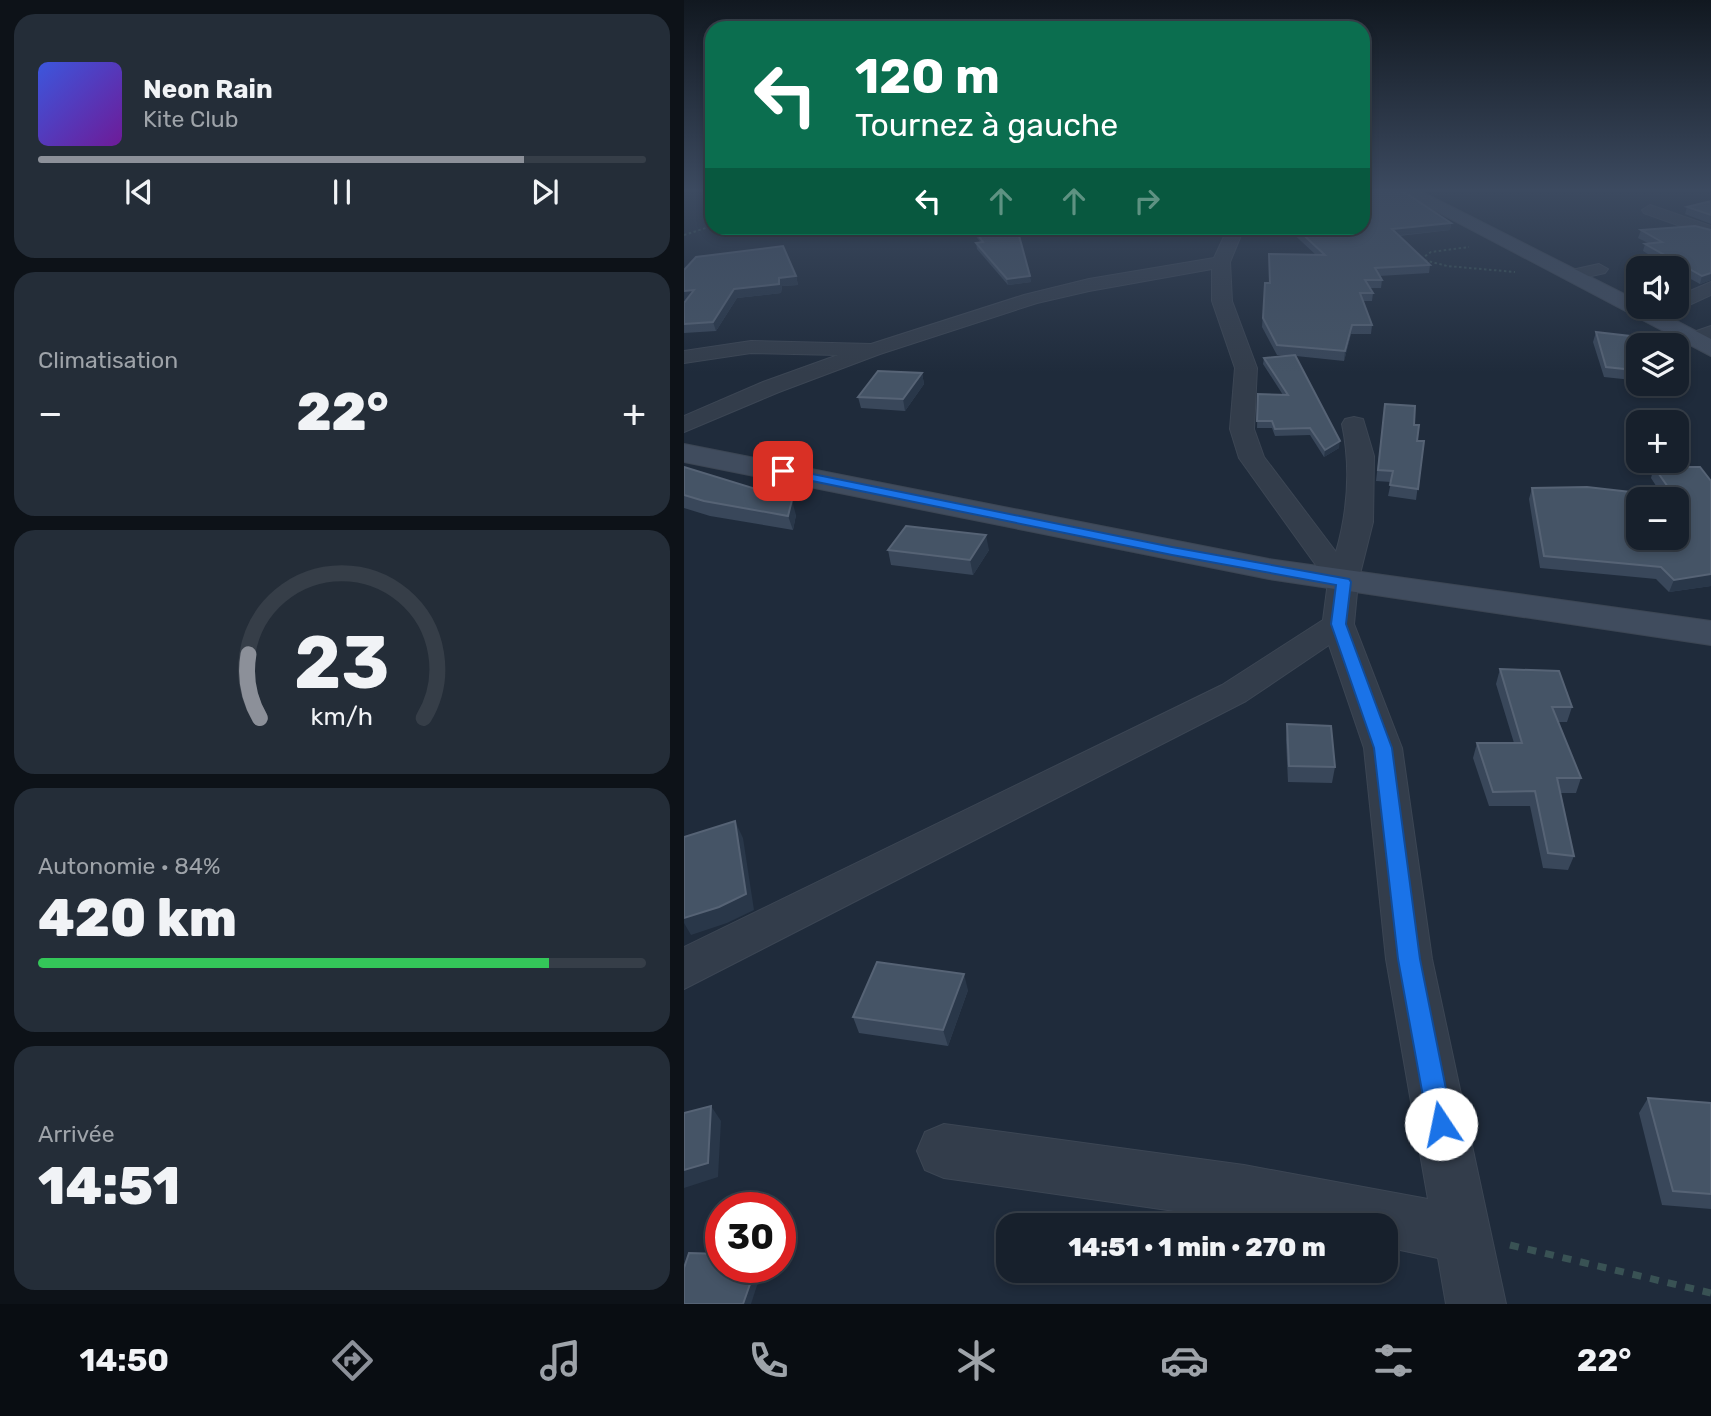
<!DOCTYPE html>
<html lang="fr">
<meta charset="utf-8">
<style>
:root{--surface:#17202c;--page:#242d38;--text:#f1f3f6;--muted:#9ea3a9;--line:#363e48;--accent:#8c9099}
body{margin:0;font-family:Rubik,sans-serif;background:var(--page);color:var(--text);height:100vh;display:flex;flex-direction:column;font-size:26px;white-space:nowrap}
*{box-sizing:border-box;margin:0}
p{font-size:23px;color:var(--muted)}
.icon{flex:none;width:38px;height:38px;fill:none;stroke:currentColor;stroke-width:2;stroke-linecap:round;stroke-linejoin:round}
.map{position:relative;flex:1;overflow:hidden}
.sheet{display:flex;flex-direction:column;gap:14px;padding:14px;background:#0d1218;width:684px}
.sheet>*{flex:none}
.banner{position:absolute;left:21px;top:21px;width:665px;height:214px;border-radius:21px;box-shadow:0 4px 10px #0003,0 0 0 2px var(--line);background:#0b6e4f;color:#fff;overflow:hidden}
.fabs{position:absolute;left:942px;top:256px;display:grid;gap:14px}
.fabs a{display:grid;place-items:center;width:63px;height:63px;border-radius:14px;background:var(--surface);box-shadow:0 4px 10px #0003,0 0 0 2px var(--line);font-size:35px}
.speed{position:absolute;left:21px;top:1192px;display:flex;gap:14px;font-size:35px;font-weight:700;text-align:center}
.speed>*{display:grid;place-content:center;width:91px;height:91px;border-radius:50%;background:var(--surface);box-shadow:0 4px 10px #0003,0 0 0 2px var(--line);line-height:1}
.speed .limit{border:10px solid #d22;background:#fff;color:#111}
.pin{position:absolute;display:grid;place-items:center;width:60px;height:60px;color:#fff;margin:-30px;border-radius:14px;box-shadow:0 4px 10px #0006}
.me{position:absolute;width:77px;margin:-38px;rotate:349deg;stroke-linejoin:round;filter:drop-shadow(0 0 5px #0008)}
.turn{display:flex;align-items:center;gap:24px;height:147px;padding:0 35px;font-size:32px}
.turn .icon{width:91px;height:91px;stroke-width:2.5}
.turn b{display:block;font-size:49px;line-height:60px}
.lanes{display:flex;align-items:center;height:66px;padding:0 35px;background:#0003;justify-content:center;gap:35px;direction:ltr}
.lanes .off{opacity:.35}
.big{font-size:52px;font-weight:800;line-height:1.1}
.sheet .card{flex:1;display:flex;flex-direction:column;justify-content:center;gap:10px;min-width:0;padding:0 24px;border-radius:21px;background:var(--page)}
.sheet .dial{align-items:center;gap:0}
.dial svg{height:182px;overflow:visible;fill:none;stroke:var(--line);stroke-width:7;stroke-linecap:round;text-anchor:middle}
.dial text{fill:var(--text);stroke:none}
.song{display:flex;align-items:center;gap:21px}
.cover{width:84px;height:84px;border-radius:10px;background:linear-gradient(135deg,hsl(230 70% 55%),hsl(280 70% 35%))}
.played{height:7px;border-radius:4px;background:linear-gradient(90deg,var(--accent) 80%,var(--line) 80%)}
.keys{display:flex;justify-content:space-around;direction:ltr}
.heat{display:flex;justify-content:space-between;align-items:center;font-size:38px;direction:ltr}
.charge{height:10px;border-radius:5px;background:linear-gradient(90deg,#34c759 84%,var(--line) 0)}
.trip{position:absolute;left:312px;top:1213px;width:402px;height:70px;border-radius:21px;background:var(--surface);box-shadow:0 4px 10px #0003,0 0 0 2px var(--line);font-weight:800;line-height:70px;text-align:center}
.dock{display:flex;height:112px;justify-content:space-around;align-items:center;background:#090d12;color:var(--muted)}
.dock .icon{width:49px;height:49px}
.dock .active{color:var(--accent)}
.dock b{font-size:32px;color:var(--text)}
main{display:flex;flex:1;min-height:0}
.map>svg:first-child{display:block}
</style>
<main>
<section class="sheet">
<div class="card">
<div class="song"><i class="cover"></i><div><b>Neon Rain</b><p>Kite Club</p></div></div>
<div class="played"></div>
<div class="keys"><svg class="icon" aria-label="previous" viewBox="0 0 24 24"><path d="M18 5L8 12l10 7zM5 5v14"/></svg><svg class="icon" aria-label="pause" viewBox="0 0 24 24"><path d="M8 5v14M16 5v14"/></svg><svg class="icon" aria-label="next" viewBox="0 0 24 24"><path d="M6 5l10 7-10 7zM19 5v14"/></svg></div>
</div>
<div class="card"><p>Climatisation</p>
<div class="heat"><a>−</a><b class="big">22°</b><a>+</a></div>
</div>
<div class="card dial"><svg viewBox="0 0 100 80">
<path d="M14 69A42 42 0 1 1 86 69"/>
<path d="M14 69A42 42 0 0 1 9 41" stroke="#8c9099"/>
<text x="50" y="56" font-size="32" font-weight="700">23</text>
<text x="50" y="72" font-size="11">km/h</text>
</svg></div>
<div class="card"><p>Autonomie · 84%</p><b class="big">420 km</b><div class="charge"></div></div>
<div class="card"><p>Arrivée</p><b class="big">14:51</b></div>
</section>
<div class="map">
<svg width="1027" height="1304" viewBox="0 0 1027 1304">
<rect width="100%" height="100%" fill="#1f2b3b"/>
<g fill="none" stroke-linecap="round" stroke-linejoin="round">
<g stroke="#3c4654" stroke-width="2">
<g id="street">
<path d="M966,205L1027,226V237L960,213L958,210Z"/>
<path d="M544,228H560L546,262L548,301L573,368L570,429L580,457L652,552C664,510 667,467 658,424L661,419L670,417L679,419L690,456L689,522L674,582L670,624L718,748L748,959L822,1304H762L754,1258L702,1247V1225H588L260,1178L241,1170L233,1151L241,1132L260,1124L560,1165L744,1199L702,959L680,748L645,645L562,701L0,989V947L538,685L639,620L644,582L555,458L546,429L551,368L528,301V269L405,291L353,303L196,354L95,392L0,432V416L79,382L154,355L67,353L0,363V351L67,341L187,344L340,295L405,279L530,258Z"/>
<path d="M915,264L924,269L921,273L889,280L880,275L883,271Z"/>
<path d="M1027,282V295L992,311L983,306H992V297Z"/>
<path d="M1027,326V339L1008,345L1001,343L998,339L1001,335Z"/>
</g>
</g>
<g stroke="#3c4654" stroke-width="2">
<g id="secondary">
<path d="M712,190H734L954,301V306H964L1027,339V356Z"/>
<path d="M0,444L585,559L1027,621V645L585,579L0,462Z"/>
</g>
</g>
<g stroke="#395254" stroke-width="2" stroke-dasharray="2.5 2.5" stroke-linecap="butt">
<path d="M0,235L28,226"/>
<path d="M736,259L763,266L831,272"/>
<path d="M737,259L747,252L785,247"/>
</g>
<path stroke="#395254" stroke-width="7" stroke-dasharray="9 9" stroke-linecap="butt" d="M826,1245L1027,1293"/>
<use href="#street" fill="#333d4b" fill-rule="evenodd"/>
<use href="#secondary" fill="#404c5e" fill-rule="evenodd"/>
</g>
<g fill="#39475a">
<path d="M1027,201V224L1001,214L1003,207Z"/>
<path d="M767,223L766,230L715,236L746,265L745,273L695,276L698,280L697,288H686L689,293L688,301H679L688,325L687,334H667L660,361L612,356L655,448L640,457L626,435L591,436L588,428H573L574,394L599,395L579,364L580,358L604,356L593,355L578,327L581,283H585V254L632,255L603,228H679Z"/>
<path d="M286,228H333L347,282L324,285L293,249L292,243L296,242Z"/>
<path d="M957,230H1027V280L1016,284L992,271V268H987L959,251L961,244L964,243L954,238Z"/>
<path d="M112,276L114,285L98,286L97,293L53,298L32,331L0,333V303L3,299Z"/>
<path d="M912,332L951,370L948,380L920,377L909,342Z"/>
<path d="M238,373L240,384L221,411L177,408L174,397Z"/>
<path d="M701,404L730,425L733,441H740L732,500L704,496L707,482L692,481Z"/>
<path d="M0,467L112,515L109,530L26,516L0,508Z"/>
<path d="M970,467L1027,481V586L985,592L972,579L856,568L845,499L848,488L978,495L967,478Z"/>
<path d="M204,550H305L289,575L207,565Z"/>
<path d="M816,669L888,707L883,722H874L897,778L892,793H876L890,856L884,870L859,868L846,806H805L789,758L793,743H830L812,684Z"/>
<path d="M603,724L651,767L648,783L604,782L602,740Z"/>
<path d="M284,990L264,1046L175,1033L169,1017Z"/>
<path d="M964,1098L1027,1103V1209L978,1205L955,1113Z"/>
</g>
<g fill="#293749">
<path d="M767,223L766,230L707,236L708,229Z"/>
<path d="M1027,273V280L1016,284L1018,276Z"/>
<path d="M112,276L114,285L98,286L97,293L53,298L32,331L29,322L50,289L95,278Z"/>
<path d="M346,276L347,282L324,285L323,279Z"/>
<path d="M10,290L12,299L0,300V291Z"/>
<path d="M668,325L667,334L660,361L661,351Z"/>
<path d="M238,373L240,384L221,411L219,399Z"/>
<path d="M656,441L655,448L640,457L641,450Z"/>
<path d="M108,500L112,515L109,530L104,516Z"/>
<path d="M302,535L305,550L289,575L286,560Z"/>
<path d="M1027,574V586L985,592L990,580Z"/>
<path d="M51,821L59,838L70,910L43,923L7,935L0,923V918Z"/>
<path d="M280,974L284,990L264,1046L259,1030Z"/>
<path d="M27,1106L37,1121L34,1177L0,1188V1170Z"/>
<path d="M72,1267H79L67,1304H59Z"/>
</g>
<g fill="#455466" stroke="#566375" stroke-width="2" fill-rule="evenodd">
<path d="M679,190H717L767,223L708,229L746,265L691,268L698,280H681L689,293H676L688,325H668L661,351L593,345L579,318L581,283H586L585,254L641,255L612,228H679Z"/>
<path d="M1027,201V215L1003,207Z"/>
<path d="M1011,226L1027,230V273L1018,276L961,244L978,242L957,230Z"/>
<path d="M289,228H333L346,276L323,279L292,243L299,242Z"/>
<path d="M99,246L112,276L95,278V284L50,289L29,322L0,324V303L10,290L0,291V270L12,257Z"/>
<path d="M912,332L946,336L951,370L922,367Z"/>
<path d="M611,355L656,441L641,450L626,428L591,429L588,421H573L574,394L604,395L580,358Z"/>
<path d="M194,371L238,373L219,399L174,397Z"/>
<path d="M701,404L731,406L730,425H735L733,441H740L734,489L706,485L709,471L694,470Z"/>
<path d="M0,467L108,500L104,516L20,501L0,495Z"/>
<path d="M970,467H1016L1027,481V574L990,580L977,567L860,556L848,488L903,487L991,497ZM954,499H992V537H954Z"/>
<path d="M222,526L302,535L286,560L204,550Z"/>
<path d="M816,669L875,671L888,707H868L897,778H873L890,856L864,853L851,791L809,792L793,743H838Z"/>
<path d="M603,724L647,726L651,767L605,766Z"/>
<path d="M51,821L62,894L35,907L0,918V837Z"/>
<path d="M193,962L280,974L259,1030L169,1017Z"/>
<path d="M964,1098L1027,1103V1194L989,1191Z"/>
<path d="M27,1106L24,1163L0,1170V1113Z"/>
<path d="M5,1253L37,1254V1267H72L59,1304H0V1268Z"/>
</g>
<linearGradient id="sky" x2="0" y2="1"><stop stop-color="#111820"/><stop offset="0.51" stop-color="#3c4a60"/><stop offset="1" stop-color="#3c4a60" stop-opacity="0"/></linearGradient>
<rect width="1027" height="373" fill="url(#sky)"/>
<path fill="#1a73e8" stroke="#114b97" stroke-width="2" d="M99,468L488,547L665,579L667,582L662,624L708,748L736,959L769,1124L765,1133L757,1136L748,1133L744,1124L714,959L690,748L647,624L652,585L488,555L94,474L92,471Z"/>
</svg>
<div class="fabs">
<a><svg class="icon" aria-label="sound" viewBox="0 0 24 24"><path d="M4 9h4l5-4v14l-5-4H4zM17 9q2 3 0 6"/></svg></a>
<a><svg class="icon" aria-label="layers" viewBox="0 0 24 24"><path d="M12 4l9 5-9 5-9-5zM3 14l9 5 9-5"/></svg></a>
<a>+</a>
<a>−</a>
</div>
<div class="speed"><div class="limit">30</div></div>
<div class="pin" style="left:99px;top:471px;background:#d93025"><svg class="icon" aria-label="arrive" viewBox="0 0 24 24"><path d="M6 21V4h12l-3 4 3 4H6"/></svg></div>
<svg class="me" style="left:757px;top:1124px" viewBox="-20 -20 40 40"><circle r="19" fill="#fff"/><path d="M0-13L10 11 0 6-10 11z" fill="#1a73e8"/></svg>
<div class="trip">14:51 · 1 min · 270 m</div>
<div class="banner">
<div class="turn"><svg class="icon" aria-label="left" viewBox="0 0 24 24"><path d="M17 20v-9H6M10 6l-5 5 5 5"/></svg><div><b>120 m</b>Tournez à gauche</div></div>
<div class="lanes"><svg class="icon" aria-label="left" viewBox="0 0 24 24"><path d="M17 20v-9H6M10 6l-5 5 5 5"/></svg><svg class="icon off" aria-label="ahead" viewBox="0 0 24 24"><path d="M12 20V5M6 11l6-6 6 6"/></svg><svg class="icon off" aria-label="ahead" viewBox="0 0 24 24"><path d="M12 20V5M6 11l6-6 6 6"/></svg><svg class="icon off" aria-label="right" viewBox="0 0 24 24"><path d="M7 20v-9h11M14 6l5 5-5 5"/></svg></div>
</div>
</div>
</main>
<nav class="dock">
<b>14:50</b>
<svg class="icon active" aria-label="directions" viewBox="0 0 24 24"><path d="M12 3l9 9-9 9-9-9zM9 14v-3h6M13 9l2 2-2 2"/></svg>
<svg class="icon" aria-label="music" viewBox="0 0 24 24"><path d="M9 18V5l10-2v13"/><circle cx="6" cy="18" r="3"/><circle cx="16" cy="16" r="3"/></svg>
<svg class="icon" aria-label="phone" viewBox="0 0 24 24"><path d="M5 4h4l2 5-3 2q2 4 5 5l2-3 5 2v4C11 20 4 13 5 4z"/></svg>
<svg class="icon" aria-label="climate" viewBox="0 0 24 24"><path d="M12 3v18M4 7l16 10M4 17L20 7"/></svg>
<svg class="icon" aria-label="car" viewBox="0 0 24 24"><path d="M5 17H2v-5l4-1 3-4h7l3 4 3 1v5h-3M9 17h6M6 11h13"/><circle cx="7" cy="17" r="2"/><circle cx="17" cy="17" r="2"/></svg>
<svg class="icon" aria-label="filters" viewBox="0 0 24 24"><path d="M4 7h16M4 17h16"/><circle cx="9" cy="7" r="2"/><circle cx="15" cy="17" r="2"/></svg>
<b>22°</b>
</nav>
